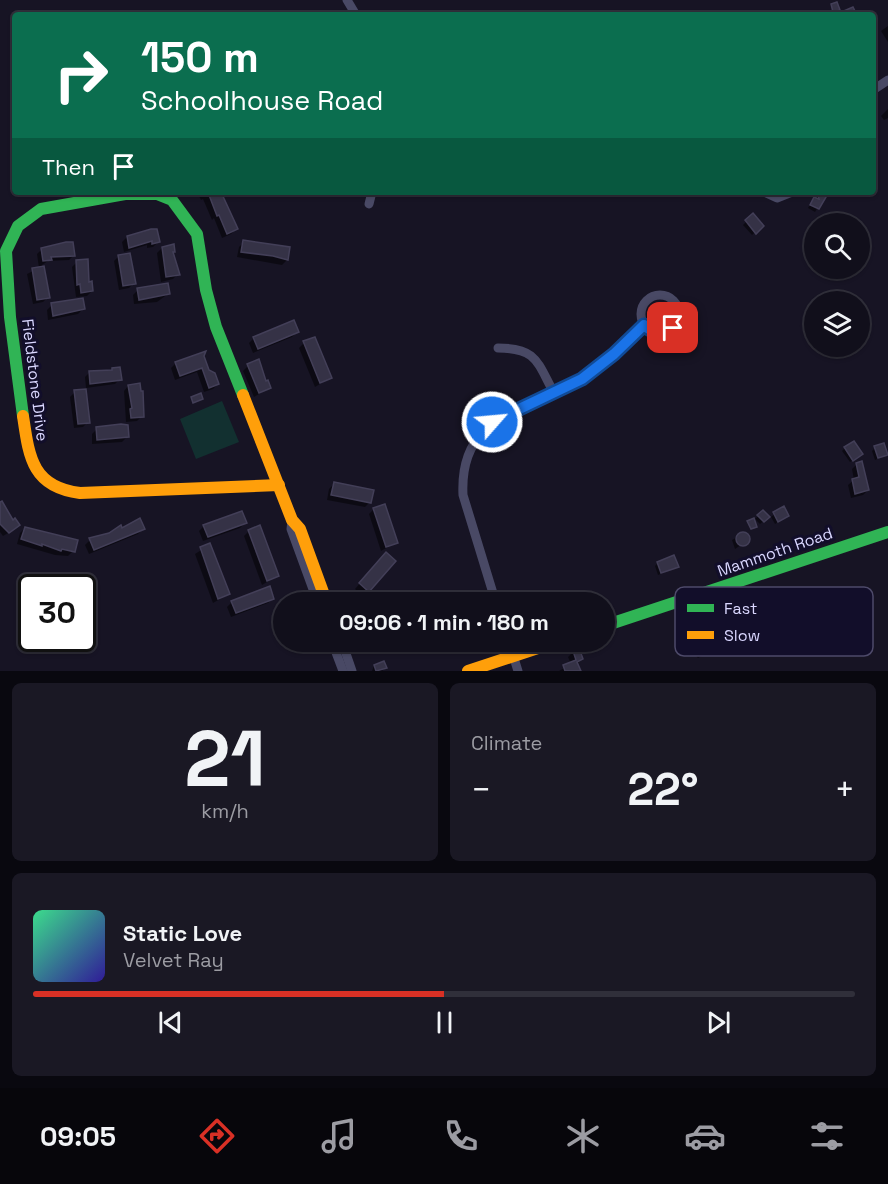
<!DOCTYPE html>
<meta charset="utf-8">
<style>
:root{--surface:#110f1b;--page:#1a1824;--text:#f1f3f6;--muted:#9c9ca3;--line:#302f3a;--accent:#d93025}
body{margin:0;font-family:"Space Grotesk",sans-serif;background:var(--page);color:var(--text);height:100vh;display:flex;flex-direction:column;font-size:22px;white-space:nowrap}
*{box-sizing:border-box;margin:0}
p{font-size:20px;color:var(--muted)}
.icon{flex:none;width:33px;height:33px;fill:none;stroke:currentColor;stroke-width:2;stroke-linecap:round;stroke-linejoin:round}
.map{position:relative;height:671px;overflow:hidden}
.side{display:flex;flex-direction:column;gap:12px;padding:12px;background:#09080f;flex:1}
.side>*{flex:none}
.banner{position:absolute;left:12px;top:12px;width:864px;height:183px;border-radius:6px;box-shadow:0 2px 4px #0004,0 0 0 2px var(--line);background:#0b6e4f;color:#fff;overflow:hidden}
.buttons{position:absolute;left:804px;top:213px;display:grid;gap:12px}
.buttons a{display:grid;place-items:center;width:66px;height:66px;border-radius:50%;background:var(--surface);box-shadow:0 2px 4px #0004,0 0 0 2px var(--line);font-size:30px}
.speed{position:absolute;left:18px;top:574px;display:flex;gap:12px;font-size:30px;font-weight:700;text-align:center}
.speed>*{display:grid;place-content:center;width:78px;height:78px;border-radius:50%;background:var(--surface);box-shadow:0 2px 4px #0004,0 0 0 2px var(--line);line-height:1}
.speed .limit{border:3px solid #111;border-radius:9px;background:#fff;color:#111}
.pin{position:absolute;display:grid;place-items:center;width:51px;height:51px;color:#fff;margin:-26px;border-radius:12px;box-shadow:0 3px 9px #0006}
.me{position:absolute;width:66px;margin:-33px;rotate:63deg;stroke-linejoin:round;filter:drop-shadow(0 0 4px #0008)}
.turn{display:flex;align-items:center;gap:21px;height:126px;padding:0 30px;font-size:27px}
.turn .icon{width:78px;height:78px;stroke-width:2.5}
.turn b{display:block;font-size:42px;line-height:51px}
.then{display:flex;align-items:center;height:57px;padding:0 30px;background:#0003;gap:12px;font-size:22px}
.big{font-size:45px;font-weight:600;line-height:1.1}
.side .card{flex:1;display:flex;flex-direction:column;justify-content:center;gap:9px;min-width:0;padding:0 21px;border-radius:9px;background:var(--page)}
.side .dial{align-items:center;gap:0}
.dial b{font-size:78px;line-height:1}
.song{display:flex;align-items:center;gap:18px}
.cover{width:72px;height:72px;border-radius:9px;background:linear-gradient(135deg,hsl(150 70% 55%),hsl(250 70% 35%))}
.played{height:6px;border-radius:3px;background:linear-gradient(90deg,var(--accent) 50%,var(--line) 50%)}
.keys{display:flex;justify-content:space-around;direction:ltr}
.heat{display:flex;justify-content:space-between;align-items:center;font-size:33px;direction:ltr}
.side .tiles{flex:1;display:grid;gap:12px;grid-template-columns:1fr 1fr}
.card:last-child{grid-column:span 2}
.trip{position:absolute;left:273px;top:592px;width:342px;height:60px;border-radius:30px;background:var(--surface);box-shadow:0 2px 4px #0004,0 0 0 2px var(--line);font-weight:600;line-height:60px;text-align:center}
.tabs{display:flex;height:96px;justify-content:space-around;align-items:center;background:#07060b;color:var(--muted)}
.tabs .icon{width:42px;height:42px}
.tabs .active{color:var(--accent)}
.tabs b{font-size:27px;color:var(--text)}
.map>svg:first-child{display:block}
</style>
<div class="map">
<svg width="888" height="671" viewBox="0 0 888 671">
<rect width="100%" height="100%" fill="#171424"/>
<path fill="#123030" d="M222,401L239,442L196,459L180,419Z"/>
<g fill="#0007">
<path d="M888,26V42L881,31Z"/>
<path d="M888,109V118L884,120L881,116Z"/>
<path d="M197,192H217L236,229L231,234L222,238L214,218L212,220L203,199L201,200Z"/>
<path d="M818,192H827L815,212L808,208Z"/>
<path d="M753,215L762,226L752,235L743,225Z"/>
<path d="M156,231L158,242L153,247L147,248V245L124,252L122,242L127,237L134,234Z"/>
<path d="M244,242L289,248L287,260L282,265L237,257L239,247Z"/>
<path d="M162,248L172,253L178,274L173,279L161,282L157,253Z"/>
<path d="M42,249L74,255L69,260L48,261L42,265L48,297L43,302L33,304L27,274L39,268L37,254Z"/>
<path d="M119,256L134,283L129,288L119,290L114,261Z"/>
<path d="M77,262L92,291L87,296L76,297L72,267Z"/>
<path d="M138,290L168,294L157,302L134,304L133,295Z"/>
<path d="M52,305L83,309L78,314L48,320L47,310Z"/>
<path d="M297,332L292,337L253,353L249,343L254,338Z"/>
<path d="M304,343L330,378L315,387L299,348Z"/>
<path d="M202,356L208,371L218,384L213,389L204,392L197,372L175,380L171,368L176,363Z"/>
<path d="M248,366L269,388L254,397L243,371Z"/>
<path d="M90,372L120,379L115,384L86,388L85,377Z"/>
<path d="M128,386L142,416L137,421L126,422L124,391Z"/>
<path d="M75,392L88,422L83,427L74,428L70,397Z"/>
<path d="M97,429L127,437L122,442L92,444V434Z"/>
<path d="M845,448L858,457L850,462L842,451Z"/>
<path d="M875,448L886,455L875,460L872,451Z"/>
<path d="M857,464L868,490L863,495L851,498L848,485L854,480L852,469Z"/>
<path d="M334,484L370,502L365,507L327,500L329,489Z"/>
<path d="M0,504L13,530L3,536L0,532Z"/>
<path d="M783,508L787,516L775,524L771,517Z"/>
<path d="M374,509L397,542L381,551L369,514Z"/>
<path d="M763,512L768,517L760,524L755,519Z"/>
<path d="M245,523L240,528L203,541L199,531L204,526Z"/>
<path d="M25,528L73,551L68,556L55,555L17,544L20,533Z"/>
<path d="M143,529L138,534L89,554L85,545L90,540L121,530Z"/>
<path d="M249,531L277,576L262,585L244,536Z"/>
<path d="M745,533L750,539L735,549L732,540Z"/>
<path d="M209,545L229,594L213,603L195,554Z"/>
<path d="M381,559L394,561L363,596L355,589Z"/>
<path d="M658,563L677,567L658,575L655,566Z"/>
<path d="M519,596L531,603H515Z"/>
<path d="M273,598L268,603L231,617L227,607L232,602Z"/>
<path d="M567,599L575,600L573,603H548L550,600Z"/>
<path d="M680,644H692L706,653L698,658L691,650L679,654L677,647Z"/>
<path d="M573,652L582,659L577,664L579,671H559L571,664L568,657Z"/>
<path d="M374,666L385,668L382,671H372Z"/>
</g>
<g fill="#353246" stroke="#433f58" stroke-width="1.5">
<path d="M837,2L840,10L833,12L831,4Z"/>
<path d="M853,7L857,15H843L841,12Z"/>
<path d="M204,192H221L238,229L227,234L219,215L217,216L209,195Z"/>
<path d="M818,192H829L819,209L810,205L814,197L819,199Z"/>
<path d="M753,213L764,226L756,234L745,220Z"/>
<path d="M151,229H157L160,242L152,244V241L129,248L127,236Z"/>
<path d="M243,240L290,247L288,260L273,256L241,252Z"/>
<path d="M66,242H73L75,256L51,257L52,260L43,261L41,248Z"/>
<path d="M174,244L175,252H173L180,275L166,277L162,247Z"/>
<path d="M130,253L136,284L123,286L118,255Z"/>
<path d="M88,259L89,282L92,281L93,291L81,293L80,284L77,285L76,260Z"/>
<path d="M44,266L50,298L37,300L32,268Z"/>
<path d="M168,283L170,294L139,300L137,288Z"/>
<path d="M83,298L85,309L53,316L51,303Z"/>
<path d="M860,317L868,324L860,335Z"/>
<path d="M294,320L299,332L258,349L253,337Z"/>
<path d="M315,337L332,378L320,383L303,341Z"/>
<path d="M206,351L204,356L209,370L215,373L219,384L209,388L202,368L180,376L175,362Z"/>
<path d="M259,359L266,381L268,380L271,388L259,393L247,364Z"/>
<path d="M120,367L122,380L90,384L89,371L112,370V368Z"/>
<path d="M140,383L141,391H143L144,417L131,418L130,409L132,408L128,385Z"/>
<path d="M86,389L90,423L78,424L74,390Z"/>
<path d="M201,393L203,399L193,403L191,397Z"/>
<path d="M121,424L128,425L129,437L97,440L96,427Z"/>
<path d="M854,441L863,454L853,461L844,447Z"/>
<path d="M884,443L888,455L878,458L874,446Z"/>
<path d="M862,461L869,490L855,494L852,479L859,477L856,463Z"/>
<path d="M334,482L374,490L371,503L331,495Z"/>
<path d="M2,501L13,520L15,518L20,525L9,533L0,524V502Z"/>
<path d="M385,504L398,543L386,547L373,508Z"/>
<path d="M784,506L789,516L778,522L773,512Z"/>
<path d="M763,510L770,517L764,522L757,515Z"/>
<path d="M242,511L247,523L208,537L203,525Z"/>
<path d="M140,518L145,529L94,550L89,538L109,533L121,525L122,528Z"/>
<path d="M754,518L757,527L751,529L747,521Z"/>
<path d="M260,525L279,576L267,581L248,530Z"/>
<path d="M25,527L78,540L75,552L62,549L61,551L42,544V546L21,539Z"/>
<circle cx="743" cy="539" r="7"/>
<path d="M210,543L230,594L218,599L200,547Z"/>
<path d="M386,552L396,561L369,592L359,583Z"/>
<path d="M674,555L679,567L661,573L657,562Z"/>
<path d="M270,586L274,599L236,613L231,601Z"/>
<path d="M528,591L532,603H522L518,595Z"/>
<path d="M567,594L568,597L575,594L577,601L551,603L550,599Z"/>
<path d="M579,648L583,659L577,662L581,671H565L563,665L576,660L573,651Z"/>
<path d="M384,661L387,668L376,671L374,665Z"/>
</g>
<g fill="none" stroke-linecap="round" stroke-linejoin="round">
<g stroke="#494965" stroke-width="9">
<path d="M347,0L356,15"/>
<path d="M873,90L888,80"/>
<path d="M764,192L777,198L792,192"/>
<path d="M369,204L372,192"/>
<circle cx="660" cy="314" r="19"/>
<path d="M498,348C537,348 537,362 554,393"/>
<path d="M292,520L291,529L318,603"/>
<path d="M496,603L463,495C459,412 527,413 581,380C605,365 624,344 644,325"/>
<path d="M332,642L343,671"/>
<path d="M342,642L352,671"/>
<path d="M509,642L518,671"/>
</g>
<g stroke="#30b455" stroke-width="12">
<path d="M23,416L10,317L6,251L18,226L41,209L125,194H157L172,200L197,234L206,290L216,327L243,395"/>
<path d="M604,626L888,532"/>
</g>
<g stroke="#ff9f0a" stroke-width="12">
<path d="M243,395L292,520L300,529L327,603"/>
<path d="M23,416C29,457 32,487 80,493L279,485"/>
<path d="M468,671L556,642"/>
</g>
</g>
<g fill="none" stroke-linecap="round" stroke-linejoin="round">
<g stroke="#114b97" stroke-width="15">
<path id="route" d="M492,422L582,379L614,354L644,325C653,334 662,335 673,328"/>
</g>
<use href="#route" stroke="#1a73e8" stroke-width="10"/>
</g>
<g text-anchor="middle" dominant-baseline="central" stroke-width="6" stroke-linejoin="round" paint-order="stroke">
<g font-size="16" fill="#dad7ff" stroke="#120e2a">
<text transform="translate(35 380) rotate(83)">Fieldstone Drive</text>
<text transform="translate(775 552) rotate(-19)">Mammoth Road</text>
</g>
</g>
<rect x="675" y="587" width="198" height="69" rx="9" fill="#120e2a" stroke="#4e4a6a" stroke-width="1.5"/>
<rect x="687" y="604" width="27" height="8" fill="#30b455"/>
<rect x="687" y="631" width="27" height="8" fill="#ff9f0a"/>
<g font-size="16" fill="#dad7ff">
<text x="724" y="614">Fast</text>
<text x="724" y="641">Slow</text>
</g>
</svg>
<div class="buttons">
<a><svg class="icon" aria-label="search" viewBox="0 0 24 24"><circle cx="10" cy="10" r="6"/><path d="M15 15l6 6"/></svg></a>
<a><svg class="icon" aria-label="layers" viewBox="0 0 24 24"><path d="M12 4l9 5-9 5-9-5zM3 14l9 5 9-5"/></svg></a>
</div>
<div class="speed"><div class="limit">30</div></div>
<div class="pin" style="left:673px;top:328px;background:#d93025"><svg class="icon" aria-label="arrive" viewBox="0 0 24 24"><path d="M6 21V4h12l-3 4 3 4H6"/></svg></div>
<svg class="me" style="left:492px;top:422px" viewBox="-20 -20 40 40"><circle r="17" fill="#1a73e8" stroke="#fff" stroke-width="3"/><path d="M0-11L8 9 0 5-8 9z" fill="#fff"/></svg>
<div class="trip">09:06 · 1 min · 180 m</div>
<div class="banner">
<div class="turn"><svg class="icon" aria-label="right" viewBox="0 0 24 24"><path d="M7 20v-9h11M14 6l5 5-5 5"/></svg><div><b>150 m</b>Schoolhouse Road</div></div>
<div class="then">Then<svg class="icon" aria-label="arrive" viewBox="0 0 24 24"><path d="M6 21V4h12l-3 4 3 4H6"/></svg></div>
</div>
</div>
<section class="side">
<div class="tiles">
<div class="card dial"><b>21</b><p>km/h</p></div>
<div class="card"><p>Climate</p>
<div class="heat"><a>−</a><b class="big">22°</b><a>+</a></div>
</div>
<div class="card">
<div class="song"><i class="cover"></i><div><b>Static Love</b><p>Velvet Ray</p></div></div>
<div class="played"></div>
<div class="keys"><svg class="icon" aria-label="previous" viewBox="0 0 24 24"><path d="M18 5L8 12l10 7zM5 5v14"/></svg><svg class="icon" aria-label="pause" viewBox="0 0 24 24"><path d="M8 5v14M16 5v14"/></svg><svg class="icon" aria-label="next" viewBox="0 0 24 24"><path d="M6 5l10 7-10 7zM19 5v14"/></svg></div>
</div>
</div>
</section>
<nav class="tabs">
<b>09:05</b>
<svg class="icon active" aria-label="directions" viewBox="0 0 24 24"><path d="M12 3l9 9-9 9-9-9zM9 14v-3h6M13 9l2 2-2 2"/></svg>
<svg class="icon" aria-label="music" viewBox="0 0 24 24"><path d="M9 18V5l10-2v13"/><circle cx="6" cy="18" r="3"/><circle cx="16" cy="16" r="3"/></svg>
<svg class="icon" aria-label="phone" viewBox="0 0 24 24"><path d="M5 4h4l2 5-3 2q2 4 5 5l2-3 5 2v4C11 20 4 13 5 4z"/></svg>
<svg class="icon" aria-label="climate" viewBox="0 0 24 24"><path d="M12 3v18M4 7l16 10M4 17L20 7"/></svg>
<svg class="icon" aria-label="car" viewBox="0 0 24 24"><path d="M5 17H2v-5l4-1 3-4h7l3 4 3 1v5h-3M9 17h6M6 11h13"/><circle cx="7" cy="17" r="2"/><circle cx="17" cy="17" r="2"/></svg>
<svg class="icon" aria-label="filters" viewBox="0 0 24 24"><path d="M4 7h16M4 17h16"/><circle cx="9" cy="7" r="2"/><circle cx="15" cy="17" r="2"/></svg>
</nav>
